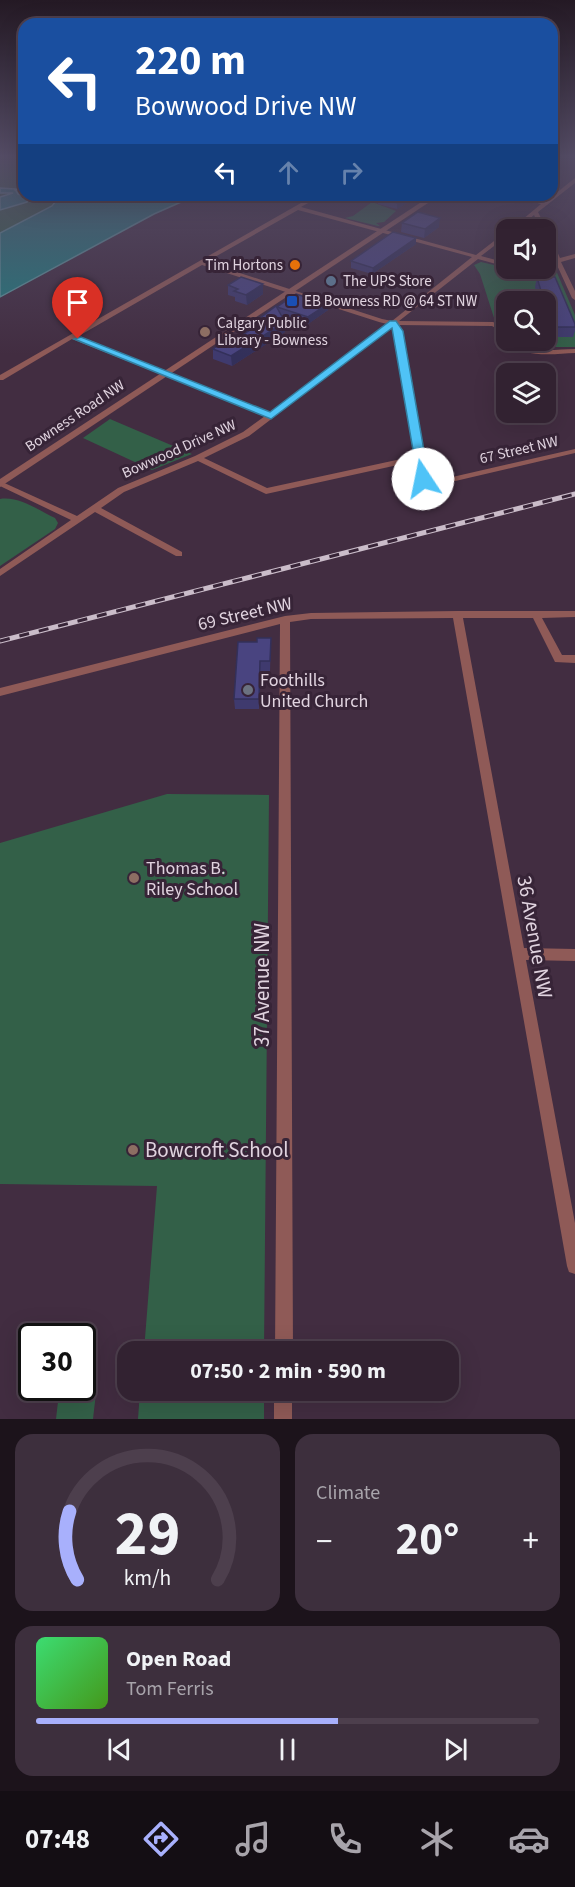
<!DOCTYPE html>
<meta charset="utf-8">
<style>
:root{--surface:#322231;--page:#3d2f3d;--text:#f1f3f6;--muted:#a8a4ab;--line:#4d3f4d;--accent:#a8b0fc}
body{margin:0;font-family:"Source Sans 3",sans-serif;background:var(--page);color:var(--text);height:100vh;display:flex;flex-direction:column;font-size:22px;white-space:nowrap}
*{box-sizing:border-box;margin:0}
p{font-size:20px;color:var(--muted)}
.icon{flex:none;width:33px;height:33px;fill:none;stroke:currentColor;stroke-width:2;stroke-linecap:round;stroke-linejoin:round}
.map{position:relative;height:1419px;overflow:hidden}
.drawer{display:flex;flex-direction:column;gap:15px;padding:15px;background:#1c131b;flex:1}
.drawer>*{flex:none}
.guide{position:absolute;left:18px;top:18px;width:540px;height:183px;border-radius:18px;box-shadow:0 6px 24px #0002,0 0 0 2px var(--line);background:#1a4fa0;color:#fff;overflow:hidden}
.controls{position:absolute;left:496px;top:219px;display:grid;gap:12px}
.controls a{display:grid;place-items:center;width:60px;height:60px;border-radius:12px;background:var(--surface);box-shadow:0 6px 24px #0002,0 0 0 2px var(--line);font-size:30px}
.speed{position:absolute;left:18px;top:1323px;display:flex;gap:12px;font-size:30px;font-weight:700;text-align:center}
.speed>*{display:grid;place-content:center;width:78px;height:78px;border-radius:50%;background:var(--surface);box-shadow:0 6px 24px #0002,0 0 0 2px var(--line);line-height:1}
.speed .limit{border:3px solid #111;border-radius:9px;background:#fff;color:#111}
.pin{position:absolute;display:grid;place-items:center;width:51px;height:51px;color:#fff;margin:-62px -26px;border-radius:50% 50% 50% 0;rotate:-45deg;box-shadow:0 0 6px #0007}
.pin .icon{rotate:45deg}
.me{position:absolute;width:66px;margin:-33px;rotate:349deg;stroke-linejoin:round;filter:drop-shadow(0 0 4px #0008)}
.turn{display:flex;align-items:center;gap:21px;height:126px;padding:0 18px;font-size:27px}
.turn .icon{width:78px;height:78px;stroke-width:2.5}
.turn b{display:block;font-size:42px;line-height:51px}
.lanes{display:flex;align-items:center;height:57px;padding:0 18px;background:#0003;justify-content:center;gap:30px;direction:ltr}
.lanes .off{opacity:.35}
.big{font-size:45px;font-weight:700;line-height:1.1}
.drawer .widget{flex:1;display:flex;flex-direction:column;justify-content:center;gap:9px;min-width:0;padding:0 21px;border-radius:18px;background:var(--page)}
.drawer .dial{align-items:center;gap:0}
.dial svg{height:156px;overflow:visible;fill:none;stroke:var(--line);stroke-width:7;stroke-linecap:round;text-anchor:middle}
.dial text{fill:var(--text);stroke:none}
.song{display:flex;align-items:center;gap:18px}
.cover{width:72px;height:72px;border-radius:9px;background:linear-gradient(135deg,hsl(140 70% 55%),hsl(100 70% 35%))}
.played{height:6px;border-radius:3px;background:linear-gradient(90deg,var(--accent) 60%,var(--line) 60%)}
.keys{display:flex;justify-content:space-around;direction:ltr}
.heat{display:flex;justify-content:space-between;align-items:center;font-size:33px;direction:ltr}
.drawer .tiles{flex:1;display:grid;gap:15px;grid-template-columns:1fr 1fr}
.widget:last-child{grid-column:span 2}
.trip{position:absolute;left:117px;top:1341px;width:342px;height:60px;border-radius:18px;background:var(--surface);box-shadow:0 6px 24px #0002,0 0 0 2px var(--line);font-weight:700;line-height:60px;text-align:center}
.tabs{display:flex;height:96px;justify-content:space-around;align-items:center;background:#140e14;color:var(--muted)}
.tabs .icon{width:42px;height:42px}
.tabs .on{color:var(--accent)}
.tabs b{font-size:27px;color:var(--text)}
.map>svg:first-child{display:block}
</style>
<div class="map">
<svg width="575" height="1419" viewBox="0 0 575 1419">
<rect width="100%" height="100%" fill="#422d41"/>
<g fill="#336048">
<path d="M0,156H24V195H73L56,201L52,206L0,234Z"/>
<path d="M372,202L396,211L384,222L376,223L380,226H378L345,218L353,216Z"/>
<path d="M481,262L507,268H555L575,315V347H530L518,341L546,340V302H507V325L495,321L480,274L474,265Z"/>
<path d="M110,419L192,454L152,470L83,438Z"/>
<path d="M0,499C19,496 38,510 55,518L58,523L55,529L0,566Z"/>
<path d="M167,794L269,795L264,1351H144L157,1186L0,1184V843Z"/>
<path d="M140,1391H264V1419H138Z"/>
<path d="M59,1393H96L93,1419H56Z"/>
</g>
<g fill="#24787c" stroke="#5c939a" stroke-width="1.5">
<path d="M0,188L15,189L18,194L30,197L27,202L0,210V197L13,193H0Z"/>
<path d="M73,195H197L154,214L0,297V233L52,206L56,201Z"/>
</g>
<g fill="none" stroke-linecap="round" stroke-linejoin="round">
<path stroke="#5c939a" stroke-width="2" d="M15,190L24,187"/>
<g fill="#8f5a57" fill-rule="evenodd">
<path d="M575,178V183L538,212L547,230L546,231V230H541L534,215L516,230H510L541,204L508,195H518L545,202Z"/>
<path d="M315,195H322L301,207L476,255L507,231V236L481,256L507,263V267L478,259L399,321L493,322L507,329V334L492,326L398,325L401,330L427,478L435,481L575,449V453L434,486L420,481L416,461L266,494L198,461L124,492L101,508L182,552V556H176L95,512L0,576V569L71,520L0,486V481L77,516L118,488L195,456L243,432L265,416L72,339L3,380H0V375ZM298,210L472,257L392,321L382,319L206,262ZM202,265L379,322L387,324L269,413L77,337ZM392,327L395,330L415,456L267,488L204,458L249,436Z"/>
<path d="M546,232L549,234L560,258L575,254V258L561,262L575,291V300L572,298L556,263L546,266V262L555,260L546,240Z"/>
<path d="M507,340H514C528,355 557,349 575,349V353C553,354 521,359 507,340Z"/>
<path d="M457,611H575V617L542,618L562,655H575V663L555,662L533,618H463L524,948L575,949V961L526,960L575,1223V1274L569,1272L567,1266L453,618L311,619L290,622L293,1352H275L280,624L0,696V688L285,616L311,613Z"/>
<rect x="274" y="1390" width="18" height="29"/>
</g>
<path fill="#8f5a57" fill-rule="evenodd" d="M432,195H440L0,487V479Z"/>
<g stroke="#cabcc9" stroke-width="5">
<path id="rail" d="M0,641L575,494"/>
</g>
<use href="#rail" stroke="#372437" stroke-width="3" stroke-dasharray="10" stroke-linecap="butt"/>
</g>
<g fill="#3f3a6e">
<path d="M420,195L397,209L378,204V198Z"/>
<path d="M402,223L439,227L424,238L401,232Z"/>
<path d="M416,244L372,274L351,268V261Z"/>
<path d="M537,277L575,324V331L573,337H548L546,331V302H539L535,287Z"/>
<path d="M263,284V294L247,305L235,301V297L228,295V285Z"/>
<path d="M277,307L328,310L308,324L281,315L285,322V332L232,366L213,359V349L230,343L252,328V324Z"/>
<path d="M271,638L270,671H260L259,709H235L234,699L257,642Z"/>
</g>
<g fill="#33305a">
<path d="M411,195H420L397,209V203Z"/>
<path d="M440,218L439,227L424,238L425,229Z"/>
<path d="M416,238V244L372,274L373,268Z"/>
<path d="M263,284V294L247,305L246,295Z"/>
<path d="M328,304V310L308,324V317Z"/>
<path d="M285,322V332L232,366L231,356Z"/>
</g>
<g fill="#494480" stroke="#33305a" stroke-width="1.5">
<path d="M383,195H411L397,203L378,198Z"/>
<path d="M418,212L440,218L425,229L402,223Z"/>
<path d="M393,232L416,238L373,268L351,261Z"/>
<path d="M241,277L263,284L246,295L234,291L238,289L228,285Z"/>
<path d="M537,277H555L575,324V327H551L546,315V313H547L546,302H544Z"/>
<path d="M296,294L328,304L308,317L277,307Z"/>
<path d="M276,306L285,322L231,356L213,349L224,341L230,343L256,326L252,324Z"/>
<path d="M257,638H271L270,661H260L259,699H234L238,642H257Z"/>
</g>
<linearGradient id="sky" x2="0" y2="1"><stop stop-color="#241924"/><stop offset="0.44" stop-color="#544c65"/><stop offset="1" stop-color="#544c65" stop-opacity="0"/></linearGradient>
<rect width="575" height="355" fill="url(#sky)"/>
<path fill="#4fc3f7" stroke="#337fa1" stroke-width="1.5" d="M390,321H396L403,331L429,479L423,482L418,479L392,328L271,419L74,339L81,337L270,412Z"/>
<circle fill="#e8710a" stroke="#372437" stroke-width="2" cx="295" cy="265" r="6"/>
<circle fill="#5c6f8a" stroke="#372437" stroke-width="2" cx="331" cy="281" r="6"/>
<rect fill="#1a4fb4" stroke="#372437" stroke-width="2" x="286" y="295" width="12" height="12" rx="3"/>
<g fill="#8d6e63" stroke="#372437" stroke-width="2">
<circle cx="205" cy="332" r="6"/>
<circle cx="134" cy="878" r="6"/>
<circle cx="133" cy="1150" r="6"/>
</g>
<circle fill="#6b7280" stroke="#372437" stroke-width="2" cx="248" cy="690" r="6"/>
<g text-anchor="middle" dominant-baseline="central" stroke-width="6" stroke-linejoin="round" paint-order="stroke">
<g font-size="15" fill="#e0d3df" stroke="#372437" text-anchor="start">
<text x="283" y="265" text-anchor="end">Tim Hortons</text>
<text x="343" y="281">The UPS Store</text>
<text x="304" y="301">EB Bowness RD @ 64 ST NW</text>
<text x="217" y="323">Calgary Public<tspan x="217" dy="17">Library - Bowness</tspan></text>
</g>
<g font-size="15" fill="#e0d3df" stroke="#372437">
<text transform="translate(75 416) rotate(-34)">Bowness Road NW</text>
<text transform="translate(179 449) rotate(-24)">Bowwood Drive NW</text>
<text transform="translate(519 450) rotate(-13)">67 Street NW</text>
</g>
<g font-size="18" fill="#e0d3df" stroke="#372437">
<text transform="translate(245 614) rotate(-13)">69 Street NW</text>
</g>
<g font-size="18" fill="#e0d3df" stroke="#372437" text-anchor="start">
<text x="260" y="680">Foothills<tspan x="260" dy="21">United Church</tspan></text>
<text x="146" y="868">Thomas B.<tspan x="146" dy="21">Riley School</tspan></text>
</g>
<g font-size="21" fill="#e0d3df" stroke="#372437">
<text transform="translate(535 937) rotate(80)">36 Avenue NW</text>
<text transform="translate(262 985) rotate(-90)">37 Avenue NW</text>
</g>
<g font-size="21" fill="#e0d3df" stroke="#372437" text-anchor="start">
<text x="145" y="1150">Bowcroft School</text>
</g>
</g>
</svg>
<div class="controls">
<a><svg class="icon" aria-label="sound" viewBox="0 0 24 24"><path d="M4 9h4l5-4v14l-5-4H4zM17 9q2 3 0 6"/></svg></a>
<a><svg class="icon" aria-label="search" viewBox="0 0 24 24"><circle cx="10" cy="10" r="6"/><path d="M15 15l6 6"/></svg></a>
<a><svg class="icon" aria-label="layers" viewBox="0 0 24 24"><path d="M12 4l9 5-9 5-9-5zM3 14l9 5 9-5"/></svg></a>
</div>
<div class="speed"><div class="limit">30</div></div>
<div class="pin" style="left:78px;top:339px;background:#d93025"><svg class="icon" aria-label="arrive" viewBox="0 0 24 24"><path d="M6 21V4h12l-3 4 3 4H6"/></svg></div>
<svg class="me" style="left:423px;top:479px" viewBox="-20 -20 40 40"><circle r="19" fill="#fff"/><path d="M0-13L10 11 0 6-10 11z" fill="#4fc3f7"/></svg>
<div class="trip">07:50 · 2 min · 590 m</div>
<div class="guide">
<div class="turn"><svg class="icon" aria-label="left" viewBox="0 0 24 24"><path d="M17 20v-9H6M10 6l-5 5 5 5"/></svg><div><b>220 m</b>Bowwood Drive NW</div></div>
<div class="lanes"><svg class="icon" aria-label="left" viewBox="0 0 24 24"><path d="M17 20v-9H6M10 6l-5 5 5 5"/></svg><svg class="icon off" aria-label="ahead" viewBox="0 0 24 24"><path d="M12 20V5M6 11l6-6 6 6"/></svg><svg class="icon off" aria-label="right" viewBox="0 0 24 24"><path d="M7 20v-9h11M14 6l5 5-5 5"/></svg></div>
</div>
</div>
<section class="drawer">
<div class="tiles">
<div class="widget dial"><svg viewBox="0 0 100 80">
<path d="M14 69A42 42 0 1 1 86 69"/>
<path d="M14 69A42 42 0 0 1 10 34" stroke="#a8b0fc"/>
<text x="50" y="56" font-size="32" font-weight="700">29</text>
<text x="50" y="72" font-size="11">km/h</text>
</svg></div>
<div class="widget"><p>Climate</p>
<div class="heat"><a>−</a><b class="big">20°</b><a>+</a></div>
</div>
<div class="widget">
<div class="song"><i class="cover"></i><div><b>Open Road</b><p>Tom Ferris</p></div></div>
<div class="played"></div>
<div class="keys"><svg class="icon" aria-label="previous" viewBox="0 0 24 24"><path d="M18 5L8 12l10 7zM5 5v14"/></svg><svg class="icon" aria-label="pause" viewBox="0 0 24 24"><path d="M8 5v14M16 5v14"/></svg><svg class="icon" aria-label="next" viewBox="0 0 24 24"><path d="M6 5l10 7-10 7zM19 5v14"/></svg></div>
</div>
</div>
</section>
<nav class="tabs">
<b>07:48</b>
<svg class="icon on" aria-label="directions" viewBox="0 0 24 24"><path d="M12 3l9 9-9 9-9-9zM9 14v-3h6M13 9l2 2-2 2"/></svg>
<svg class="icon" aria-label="music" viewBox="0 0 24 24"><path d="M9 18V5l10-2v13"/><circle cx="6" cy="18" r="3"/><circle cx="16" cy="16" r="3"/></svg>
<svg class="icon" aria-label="phone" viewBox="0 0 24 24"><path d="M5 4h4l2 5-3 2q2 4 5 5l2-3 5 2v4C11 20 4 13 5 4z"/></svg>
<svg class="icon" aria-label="climate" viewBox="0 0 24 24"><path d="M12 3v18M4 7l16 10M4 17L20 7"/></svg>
<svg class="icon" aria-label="car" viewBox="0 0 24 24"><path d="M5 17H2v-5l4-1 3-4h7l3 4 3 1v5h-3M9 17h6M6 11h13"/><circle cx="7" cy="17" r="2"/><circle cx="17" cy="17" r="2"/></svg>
</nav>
